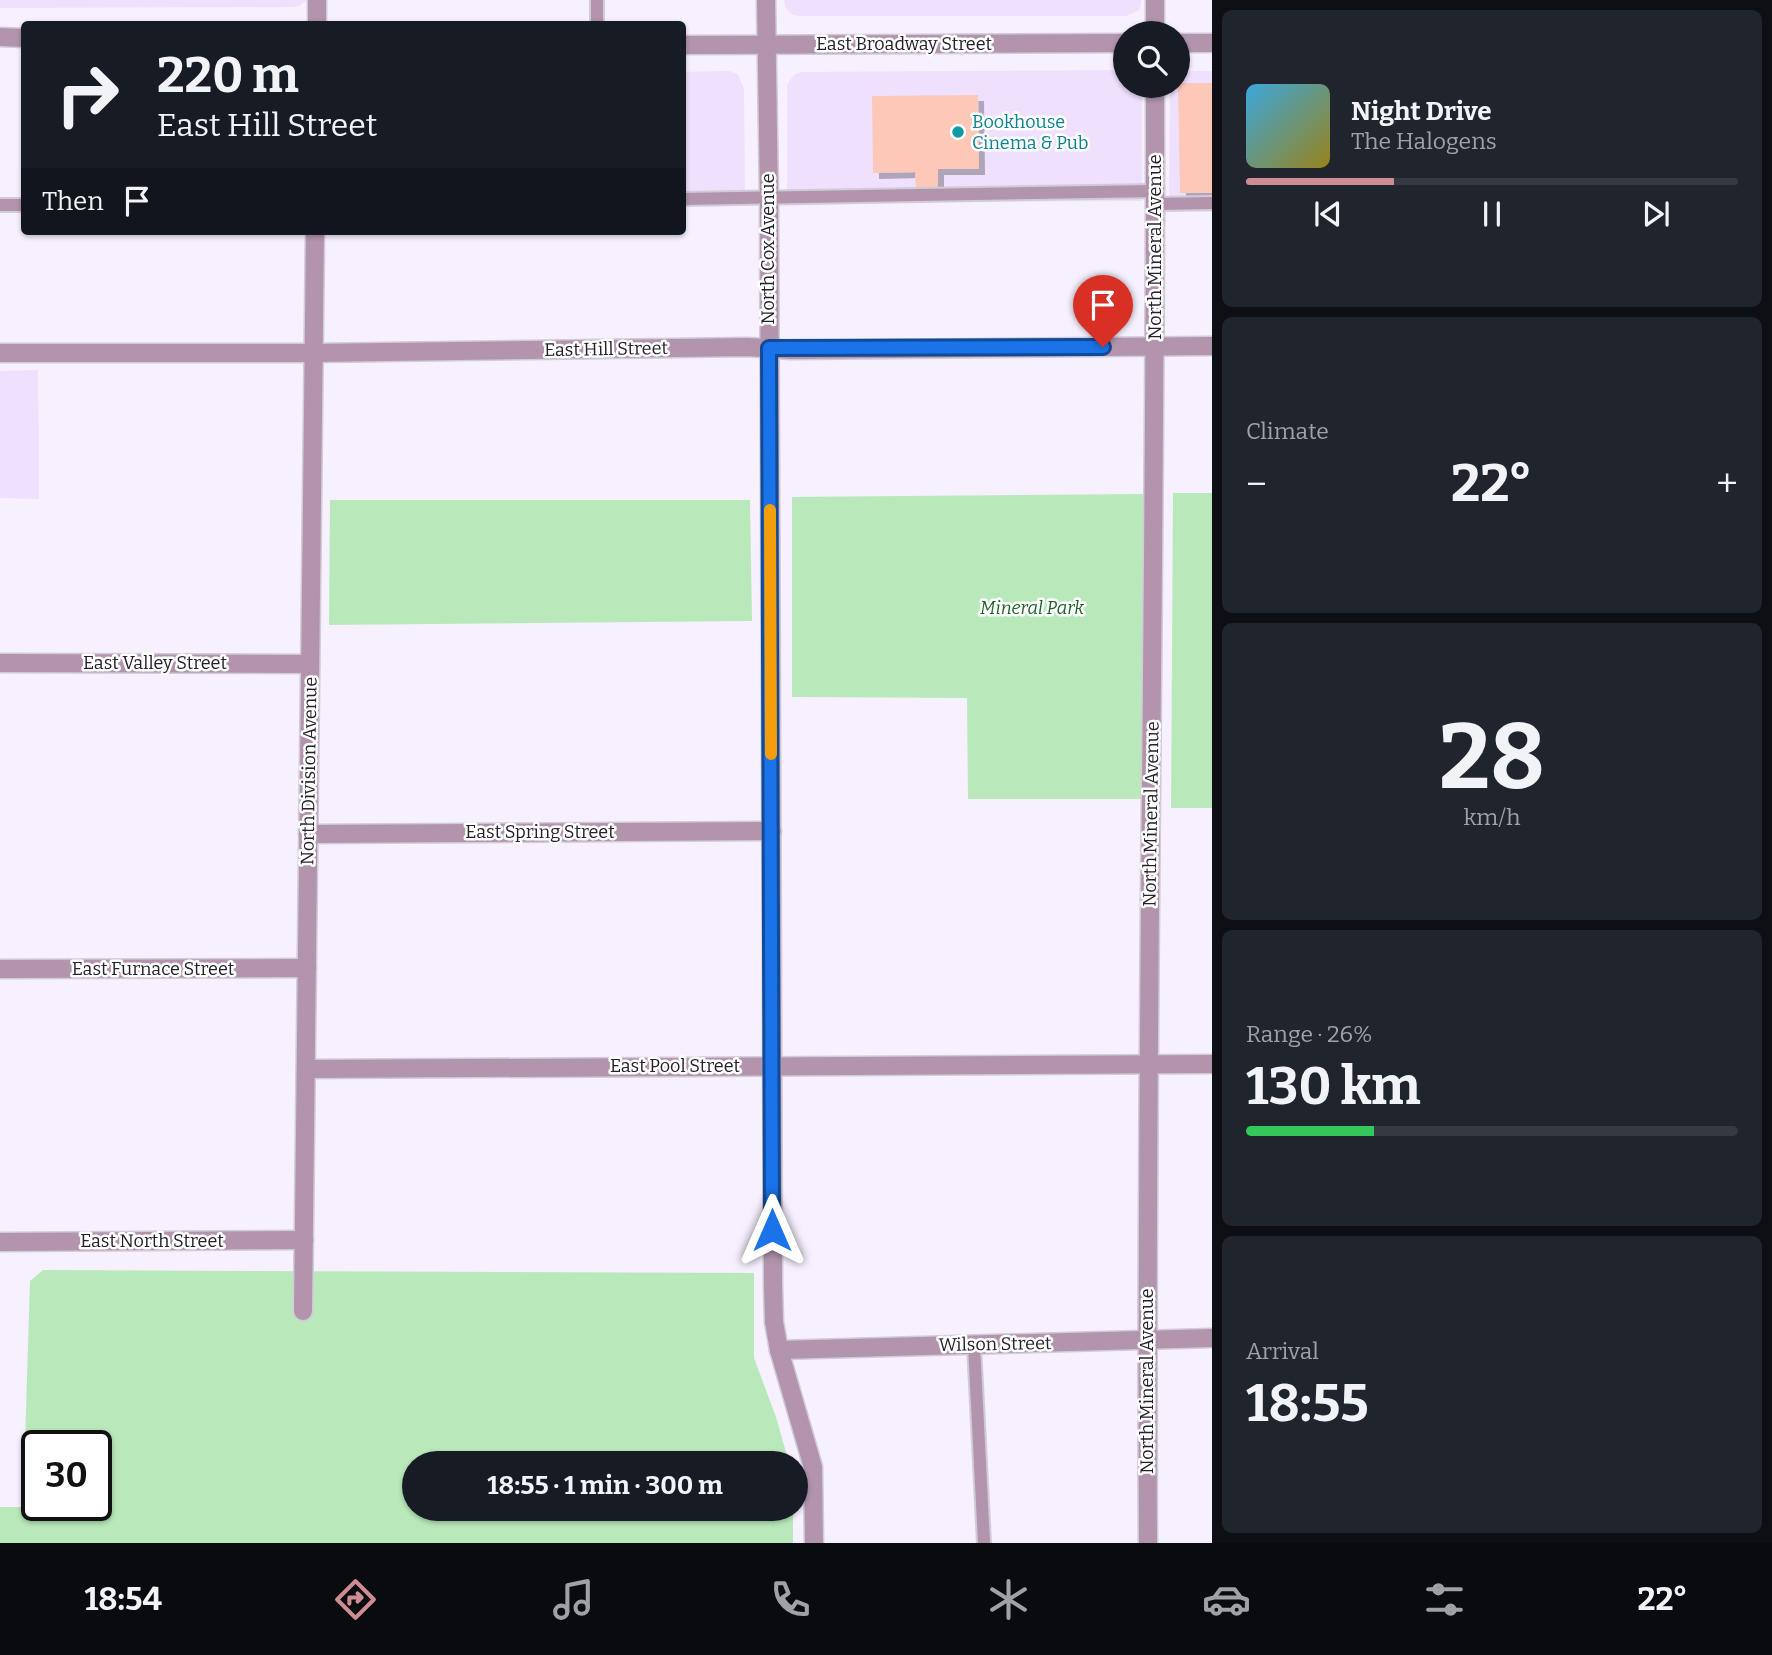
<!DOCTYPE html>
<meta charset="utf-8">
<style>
:root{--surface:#171b24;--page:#20242c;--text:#f1f3f6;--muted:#9ea1a6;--line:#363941;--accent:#cf8c95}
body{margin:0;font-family:Bitter,serif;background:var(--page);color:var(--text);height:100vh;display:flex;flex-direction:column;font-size:26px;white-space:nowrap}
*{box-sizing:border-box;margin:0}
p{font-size:23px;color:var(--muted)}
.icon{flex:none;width:38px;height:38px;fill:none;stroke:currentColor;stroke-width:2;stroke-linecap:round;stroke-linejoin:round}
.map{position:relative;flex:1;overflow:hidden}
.details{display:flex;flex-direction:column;gap:10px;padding:10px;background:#0d0f14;width:560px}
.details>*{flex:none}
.guide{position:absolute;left:21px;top:21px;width:665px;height:214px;border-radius:7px;box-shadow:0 2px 5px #0004;background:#171b24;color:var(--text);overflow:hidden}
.tools{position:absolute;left:1113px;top:21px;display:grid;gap:14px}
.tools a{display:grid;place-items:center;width:77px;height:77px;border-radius:50%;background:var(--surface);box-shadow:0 2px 5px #0004;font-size:35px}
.speed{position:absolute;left:21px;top:1430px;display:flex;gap:14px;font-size:35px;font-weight:700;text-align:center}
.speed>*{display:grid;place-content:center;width:91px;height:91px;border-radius:50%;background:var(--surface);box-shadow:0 2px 5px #0004;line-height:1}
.speed .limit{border:4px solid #111;border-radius:10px;background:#fff;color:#111}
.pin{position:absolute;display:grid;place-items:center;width:60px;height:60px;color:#fff;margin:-72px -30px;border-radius:50% 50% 50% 0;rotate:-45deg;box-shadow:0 0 7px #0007}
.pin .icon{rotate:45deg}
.me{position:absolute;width:77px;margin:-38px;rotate:0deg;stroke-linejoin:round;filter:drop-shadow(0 0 5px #0008)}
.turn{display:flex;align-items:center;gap:24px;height:147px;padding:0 21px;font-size:32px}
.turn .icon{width:91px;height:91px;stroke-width:2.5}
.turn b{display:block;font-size:49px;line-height:60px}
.then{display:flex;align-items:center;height:66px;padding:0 21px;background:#0003;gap:14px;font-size:26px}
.big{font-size:52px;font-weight:700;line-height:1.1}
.details .tile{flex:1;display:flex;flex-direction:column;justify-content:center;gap:10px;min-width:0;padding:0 24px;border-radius:10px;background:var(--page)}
.details .dial{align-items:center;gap:0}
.dial b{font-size:91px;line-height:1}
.song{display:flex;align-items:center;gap:21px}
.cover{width:84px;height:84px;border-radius:10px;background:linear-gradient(135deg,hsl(200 70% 55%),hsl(50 70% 35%))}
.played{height:7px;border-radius:4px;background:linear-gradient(90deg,var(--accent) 30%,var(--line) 30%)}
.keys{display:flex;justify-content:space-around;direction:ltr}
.heat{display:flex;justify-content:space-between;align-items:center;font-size:38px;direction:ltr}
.charge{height:10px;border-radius:5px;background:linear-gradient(90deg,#34c759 26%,var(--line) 0)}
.trip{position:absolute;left:402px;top:1451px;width:406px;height:70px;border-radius:35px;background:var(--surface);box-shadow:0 2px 5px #0004;font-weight:700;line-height:70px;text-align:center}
.tab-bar{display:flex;height:112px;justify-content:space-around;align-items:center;background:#090b0e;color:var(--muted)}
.tab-bar .icon{width:49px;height:49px}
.tab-bar .selected{color:var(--accent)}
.tab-bar b{font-size:32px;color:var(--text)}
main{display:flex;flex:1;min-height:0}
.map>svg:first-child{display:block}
</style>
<main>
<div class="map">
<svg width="1212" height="1543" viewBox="0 0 1212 1543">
<defs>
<filter id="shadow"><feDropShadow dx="6" dy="6" stdDeviation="0" flood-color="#0004"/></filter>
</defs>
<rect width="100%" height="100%" fill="#f7f0fe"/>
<g fill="#efe0fe">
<path d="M0,0H307L299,6L291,7L0,8Z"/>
<path d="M784,0H1141V4L1139,10L1126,16H799L791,14L786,9Z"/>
<path d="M1125,70V86H1142V201L787,203V85L794,75L801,72Z"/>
<path d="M729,71L738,74L744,89L745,205L683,206L682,72Z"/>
<path d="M1186,71H1212V212H1169L1170,86H1178V73Z"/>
<path d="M38,370L39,499L0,498V371Z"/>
</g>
<g fill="#b9e9bb" fill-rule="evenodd">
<path d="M1173,493H1212V808H1171Z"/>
<path d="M1145,494L1141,799H968L967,698L792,697V497Z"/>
<path d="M330,500H750L752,621L329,625Z"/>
<path d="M43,1270L754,1273V1358L776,1417L789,1463H415V1508L793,1509V1543H0V1507H23L30,1281ZM37,1446H96V1505H37Z"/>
</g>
<g fill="#fdc8b7" filter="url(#shadow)">
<path d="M1178,83H1212V193H1180Z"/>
<path d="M978,95L979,169H938V190H916L915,172L873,173L872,96Z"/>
</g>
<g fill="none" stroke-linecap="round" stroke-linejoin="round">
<g stroke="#d1cbd8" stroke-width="16">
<g id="service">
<path d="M597,24V0"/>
<path d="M682,199L1155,191"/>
<path d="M1155,204L1212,203"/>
<path d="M0,205H24"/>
<path d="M974,1345L984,1543"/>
</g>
</g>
<g stroke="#d1cbd8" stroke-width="21">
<g id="minor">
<path d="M317,0V24"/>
<path d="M766,0L769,198L773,1285L774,1322L779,1350L813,1467L814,1543"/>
<path d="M1155,0V33"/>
<path d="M0,353H313L748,347L791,350L1212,346"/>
<path d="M0,663L310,664"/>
<path d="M308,834L772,831"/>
<path d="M0,969L307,968"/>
<path d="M306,1069L1212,1064"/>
<path d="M0,1242L304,1240"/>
<path d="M303,1311L315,231"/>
<path d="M779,1350L1212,1338"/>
<path d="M1148,1543C1145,1057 1156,572 1155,86"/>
</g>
</g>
<g stroke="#d1cbd8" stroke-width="21">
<g id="tertiary">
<path d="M0,37L24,38"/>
<path d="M1178,43H1212"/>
<path d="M682,45L1125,43"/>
</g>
</g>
<use href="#service" stroke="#b294ac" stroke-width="12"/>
<use href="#minor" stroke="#b294ac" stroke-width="18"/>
<use href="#tertiary" stroke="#b294ac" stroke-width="18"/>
</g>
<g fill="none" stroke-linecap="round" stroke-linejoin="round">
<g stroke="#114b97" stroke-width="18">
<path id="route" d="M772,1230L769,348L1103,347"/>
</g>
<use href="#route" stroke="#1a73e8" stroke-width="12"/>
<path stroke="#f59e0b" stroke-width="12" d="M770,510L771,754"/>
</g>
<circle fill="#0f9aa8" stroke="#fff" stroke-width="2.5" cx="958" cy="132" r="7"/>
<g text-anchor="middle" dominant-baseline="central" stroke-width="5" stroke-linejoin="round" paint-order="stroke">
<g font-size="18" fill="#26212a" stroke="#fff">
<text x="904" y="44">East Broadway Street</text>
<text transform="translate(1155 247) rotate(-90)">North Mineral Avenue</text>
<text transform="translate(768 249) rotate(-90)">North Cox Avenue</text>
<text transform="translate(606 349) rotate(-1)">East Hill Street</text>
<text x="155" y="663">East Valley Street</text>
<text transform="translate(309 771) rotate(-89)">North Division Avenue</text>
<text transform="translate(1151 814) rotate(-89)">North Mineral Avenue</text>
<text x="540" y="832">East Spring Street</text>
<text x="153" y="969">East Furnace Street</text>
<text x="675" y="1066">East Pool Street</text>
<text x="152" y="1241">East North Street</text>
<text transform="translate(995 1344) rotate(-1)">Wilson Street</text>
<text transform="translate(1147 1381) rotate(-90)">North Mineral Avenue</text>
</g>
<g font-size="18" fill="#0d838f" stroke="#fff" text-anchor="start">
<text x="972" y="122">Bookhouse<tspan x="972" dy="21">Cinema &amp; Pub</tspan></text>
</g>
<g font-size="18" font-style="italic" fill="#21632b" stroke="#fff">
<text x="1032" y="608">Mineral Park</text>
</g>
</g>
</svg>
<div class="tools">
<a><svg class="icon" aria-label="search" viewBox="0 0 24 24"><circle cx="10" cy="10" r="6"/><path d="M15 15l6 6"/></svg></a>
</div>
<div class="speed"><div class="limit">30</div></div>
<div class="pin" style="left:1103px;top:347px;background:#d93025"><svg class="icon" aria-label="arrive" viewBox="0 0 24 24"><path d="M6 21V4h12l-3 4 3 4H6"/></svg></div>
<svg class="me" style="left:772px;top:1230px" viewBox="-20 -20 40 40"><path d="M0-17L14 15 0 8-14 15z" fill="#1a73e8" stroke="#fff" stroke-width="4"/></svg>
<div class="trip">18:55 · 1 min · 300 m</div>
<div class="guide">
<div class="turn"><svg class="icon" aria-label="right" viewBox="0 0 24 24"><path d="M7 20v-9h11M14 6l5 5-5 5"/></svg><div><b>220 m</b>East Hill Street</div></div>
<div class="then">Then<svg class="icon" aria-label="arrive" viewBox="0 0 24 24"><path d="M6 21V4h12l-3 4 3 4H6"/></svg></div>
</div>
</div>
<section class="details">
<div class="tile">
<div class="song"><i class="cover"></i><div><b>Night Drive</b><p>The Halogens</p></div></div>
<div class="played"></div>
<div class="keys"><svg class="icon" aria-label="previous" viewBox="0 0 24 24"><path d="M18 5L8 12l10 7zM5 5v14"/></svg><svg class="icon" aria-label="pause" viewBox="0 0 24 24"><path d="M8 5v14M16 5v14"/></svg><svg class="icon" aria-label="next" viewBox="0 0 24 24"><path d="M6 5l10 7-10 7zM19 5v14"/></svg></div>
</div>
<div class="tile"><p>Climate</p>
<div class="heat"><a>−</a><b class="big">22°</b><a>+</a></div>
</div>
<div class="tile dial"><b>28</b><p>km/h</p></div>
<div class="tile"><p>Range · 26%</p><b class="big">130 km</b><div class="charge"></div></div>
<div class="tile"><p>Arrival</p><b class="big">18:55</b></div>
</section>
</main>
<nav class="tab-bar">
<b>18:54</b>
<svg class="icon selected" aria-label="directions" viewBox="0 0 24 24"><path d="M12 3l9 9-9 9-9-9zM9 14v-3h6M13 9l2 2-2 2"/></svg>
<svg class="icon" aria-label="music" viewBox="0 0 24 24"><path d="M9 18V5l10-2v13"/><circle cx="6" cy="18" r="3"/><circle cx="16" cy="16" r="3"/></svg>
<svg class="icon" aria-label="phone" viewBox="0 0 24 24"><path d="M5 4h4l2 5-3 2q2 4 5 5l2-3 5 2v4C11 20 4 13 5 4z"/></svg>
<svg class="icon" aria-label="climate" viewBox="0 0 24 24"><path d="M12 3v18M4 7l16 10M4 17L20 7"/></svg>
<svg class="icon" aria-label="car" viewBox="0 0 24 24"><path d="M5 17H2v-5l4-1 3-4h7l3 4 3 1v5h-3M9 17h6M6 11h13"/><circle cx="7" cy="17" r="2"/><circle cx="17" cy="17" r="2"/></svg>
<svg class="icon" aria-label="filters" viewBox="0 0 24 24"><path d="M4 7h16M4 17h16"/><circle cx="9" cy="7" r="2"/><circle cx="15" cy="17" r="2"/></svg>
<b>22°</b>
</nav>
